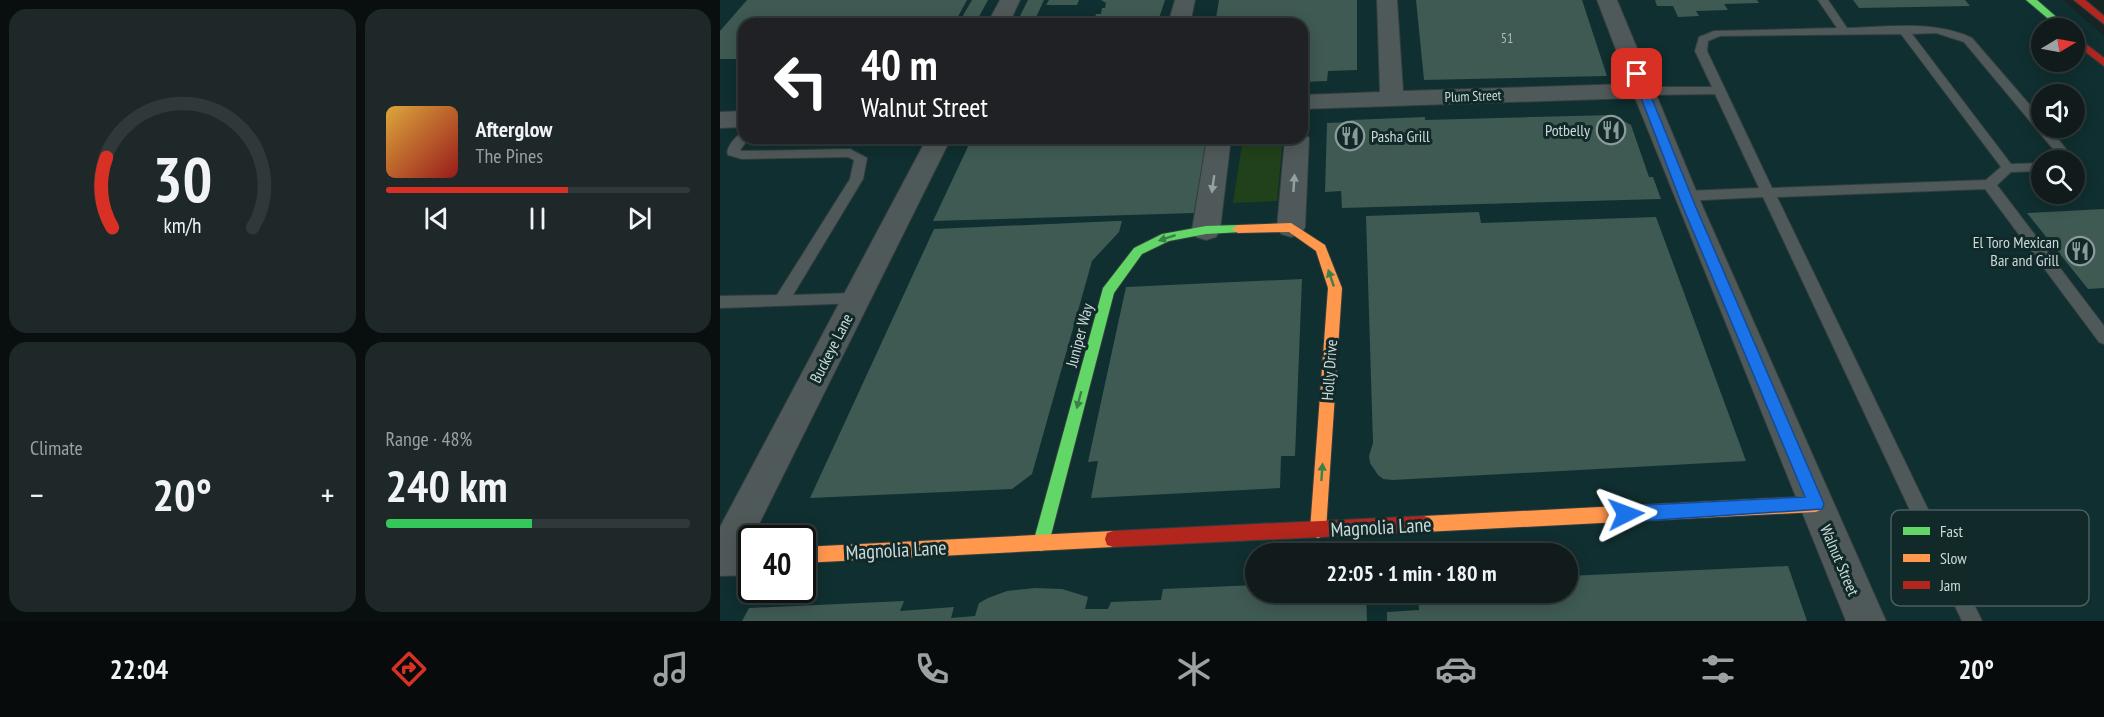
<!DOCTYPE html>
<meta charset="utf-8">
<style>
:root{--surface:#111b1b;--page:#1e2828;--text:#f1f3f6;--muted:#9ca1a3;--line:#30393a;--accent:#d93025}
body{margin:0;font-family:"PT Sans Narrow",sans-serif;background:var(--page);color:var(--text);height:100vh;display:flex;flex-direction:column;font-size:22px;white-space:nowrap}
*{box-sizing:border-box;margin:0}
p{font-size:20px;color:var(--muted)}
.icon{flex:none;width:33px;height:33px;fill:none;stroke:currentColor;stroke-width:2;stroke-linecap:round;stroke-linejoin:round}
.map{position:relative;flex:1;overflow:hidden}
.details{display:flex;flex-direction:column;gap:9px;padding:9px;background:#090f0f;width:720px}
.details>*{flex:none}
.hud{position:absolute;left:18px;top:18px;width:570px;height:126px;border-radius:18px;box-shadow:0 3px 15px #0003,0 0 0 2px var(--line);background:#202124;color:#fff;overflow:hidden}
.needle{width:39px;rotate:80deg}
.controls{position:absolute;left:1311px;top:18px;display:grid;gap:12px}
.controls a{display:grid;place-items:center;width:54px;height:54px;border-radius:50%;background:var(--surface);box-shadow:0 3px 15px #0003,0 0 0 2px var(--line);font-size:30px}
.speed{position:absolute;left:18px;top:525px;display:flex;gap:12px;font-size:30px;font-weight:700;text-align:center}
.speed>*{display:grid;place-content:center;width:78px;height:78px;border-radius:50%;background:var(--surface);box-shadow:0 3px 15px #0003,0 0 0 2px var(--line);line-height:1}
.speed .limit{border:3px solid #111;border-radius:9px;background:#fff;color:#111}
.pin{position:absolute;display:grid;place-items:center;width:51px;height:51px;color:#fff;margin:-26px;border-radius:12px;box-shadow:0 3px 9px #0006}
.me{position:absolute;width:66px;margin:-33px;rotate:87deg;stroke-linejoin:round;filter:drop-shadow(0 0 4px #0008)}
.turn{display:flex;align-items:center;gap:21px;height:126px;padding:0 24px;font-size:27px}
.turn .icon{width:78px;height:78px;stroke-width:2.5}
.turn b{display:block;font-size:42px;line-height:51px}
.big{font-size:45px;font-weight:800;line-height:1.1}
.details .tile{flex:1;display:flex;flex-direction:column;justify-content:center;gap:9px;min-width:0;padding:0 21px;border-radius:18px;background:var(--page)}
.details .dial{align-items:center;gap:0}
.dial svg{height:156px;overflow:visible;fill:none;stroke:var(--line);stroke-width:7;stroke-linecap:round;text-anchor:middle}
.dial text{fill:var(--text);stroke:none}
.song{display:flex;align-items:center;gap:18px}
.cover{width:72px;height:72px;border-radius:9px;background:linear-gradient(135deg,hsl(40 70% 55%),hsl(0 70% 35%))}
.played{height:6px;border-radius:3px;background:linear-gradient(90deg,var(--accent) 60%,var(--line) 60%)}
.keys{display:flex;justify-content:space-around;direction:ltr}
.heat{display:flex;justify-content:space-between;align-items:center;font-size:33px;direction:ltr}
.charge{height:9px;border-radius:4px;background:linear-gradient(90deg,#34c759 48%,var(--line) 0)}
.details .tiles{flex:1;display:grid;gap:9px;grid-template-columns:repeat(2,1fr)}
.trip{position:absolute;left:525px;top:543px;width:333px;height:60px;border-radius:30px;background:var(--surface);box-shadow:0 3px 15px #0003,0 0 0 2px var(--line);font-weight:800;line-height:60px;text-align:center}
.tabs{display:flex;height:96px;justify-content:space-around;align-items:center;background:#070b0b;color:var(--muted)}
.tabs .icon{width:42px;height:42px}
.tabs .active{color:var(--accent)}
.tabs b{font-size:27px;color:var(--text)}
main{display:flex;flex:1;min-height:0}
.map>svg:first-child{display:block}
</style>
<main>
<section class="details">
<div class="tiles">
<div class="tile dial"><svg viewBox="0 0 100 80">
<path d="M14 69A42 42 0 1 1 86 69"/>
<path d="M14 69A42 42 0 0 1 11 33" stroke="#d93025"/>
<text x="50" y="56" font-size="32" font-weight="700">30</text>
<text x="50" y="72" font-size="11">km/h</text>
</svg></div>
<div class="tile">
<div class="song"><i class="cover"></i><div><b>Afterglow</b><p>The Pines</p></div></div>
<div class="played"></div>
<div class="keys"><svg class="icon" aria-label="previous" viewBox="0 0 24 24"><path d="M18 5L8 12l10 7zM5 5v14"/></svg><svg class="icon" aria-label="pause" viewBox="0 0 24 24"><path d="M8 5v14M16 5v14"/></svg><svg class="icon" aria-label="next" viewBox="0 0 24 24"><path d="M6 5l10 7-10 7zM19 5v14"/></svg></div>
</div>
<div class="tile"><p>Climate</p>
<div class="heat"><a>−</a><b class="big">20°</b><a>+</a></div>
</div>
<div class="tile"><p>Range · 48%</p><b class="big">240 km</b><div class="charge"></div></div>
</div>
</section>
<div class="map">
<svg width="1384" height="621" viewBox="0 0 1384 621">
<rect width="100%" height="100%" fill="#172424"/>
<path fill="#102f30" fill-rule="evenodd" d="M0,0H1343L1384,36V621H0ZM24,24H582V138H24ZM1322,28H1354V62H1322ZM1322,94H1354V128H1322ZM1322,160H1354V194H1322ZM32,538H82V590H32ZM536,554H848V592H536Z"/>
<path fill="#21411a" d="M523,138H563L557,201L513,203Z"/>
<g fill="#3f5a53">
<path d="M27,0H247L234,24H24V59H0V31Z"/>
<path d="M252,0H268L255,24H238Z"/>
<path d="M308,0H324L313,24H296Z"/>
<path d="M329,0H359L357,5H326Z"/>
<path d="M381,0H445L437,24H373L376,14H381L382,8H385L386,3Z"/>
<path d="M499,0H637V70L608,71L607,81L582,82V24H495Z"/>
<path d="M696,0H862L887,76L704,80Z"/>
<path d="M935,0H1037L1039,3L1004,4L1008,10L976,11L979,16L958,17L953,6H937Z"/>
<path d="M1133,0H1245L1250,6L1139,8Z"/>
<path d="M892,115L911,125L929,177H933L941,199L622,208L621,191L605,192L607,123L631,122V120L705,117V120Z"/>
<path d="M252,138H487L474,213L213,221Z"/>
<path d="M1384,209V288L1368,289L1307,213Z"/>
<path d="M759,212L761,223L936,217L1026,461L673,480L663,479L658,475L650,463L649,456L653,443L646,216Z"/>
<path d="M397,221H402L399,232L372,261L312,474L292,489L90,498L214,229Z"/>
<path d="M582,279L575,456H561L560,488L371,498L378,461L368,462L406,287Z"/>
<path d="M1068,566L1087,621H667V612L699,610L698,592H848V576Z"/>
<path d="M536,585V592H646L647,621H22L29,608L184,601L180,611L234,607L231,618L255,616L259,603L268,598L287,591L315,588L342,589L368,597L365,609H388L391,602L441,600L443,589Z"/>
</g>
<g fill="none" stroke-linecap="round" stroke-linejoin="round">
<g stroke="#343e3e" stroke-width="2">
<g id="lane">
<path d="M1098,0H1108L1127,28C1168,27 1214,20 1252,38L1322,119V128H1329L1346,149L1347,160H1335L1334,150L1244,42L1216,33L1192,34L1291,164L1322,163V171L1291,172L1277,185L1384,326V344L1379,342L1265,189L1057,197L1262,621H1242L1043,197L965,201L958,196L965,191L1039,188L995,94L924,95L918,91L924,87H992L975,51L979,37L994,31L1117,28ZM1181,34L1281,167L1266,180L1052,188L987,51L988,41L1000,36Z"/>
<path d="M24,132V138H29L20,150L22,151L130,149L147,158L143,179L73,295L136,293L141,295L143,299L141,303L0,308V296L57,295L130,179L134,160L128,157L22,159L8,155C5,148 17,134 24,132Z"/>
</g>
</g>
<g stroke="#343e3e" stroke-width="2">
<g id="street">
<path d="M280,0H300L289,24H267Z"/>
<path d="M455,0H475L470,24H448Z"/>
<path d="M657,0H677L683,91L909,84L877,0H897L982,205L1166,621H1126L915,98L582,109V95L660,92Z"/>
<path d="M24,111V127L0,128V112Z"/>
<path d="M582,131L589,138L585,227L581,234L571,237L561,234L557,227L565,138H582Z"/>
<path d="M207,138H231L32,538V575L0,576V527Z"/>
<path d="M487,138H511L500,230L496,237L486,240L476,237L472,230Z"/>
</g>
</g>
<g stroke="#343e3e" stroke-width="2">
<g id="fast">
<path d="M1306,0H1317L1349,28H1339Z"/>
<path d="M518,225L524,229L522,232L486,234L449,241L422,254L394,293L329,543L327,549L321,551L315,549L313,543L383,288L414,248L442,234L486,226Z"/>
</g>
</g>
<g stroke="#343e3e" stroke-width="2">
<g id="slow">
<path d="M571,223L605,245L622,288L606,530L604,536L598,538L592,536L590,530L608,288L596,251L569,232L518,233L512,229L518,225Z"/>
<path d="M1096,496L1102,499L1104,504L1102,509L1096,512L704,532L698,530L696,524L698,518L704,516Z"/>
<path d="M393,531L399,533L401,539L399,545L393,547L82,563V547Z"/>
</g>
</g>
<g stroke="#343e3e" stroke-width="2">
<g id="jam">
<path d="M1354,0H1365L1384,16V24Z"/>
<path d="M1354,35L1384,58V66L1354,43Z"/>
<path d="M704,516L710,518L712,524L710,530L704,532L393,547L387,545L385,539L387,533L393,531Z"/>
</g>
</g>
<use href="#lane" fill="#505959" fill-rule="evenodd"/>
<use href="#street" fill="#505959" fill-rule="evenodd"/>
<use href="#fast" fill="#63d668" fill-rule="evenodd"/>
<use href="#slow" fill="#ff974d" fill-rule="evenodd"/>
<use href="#jam" fill="#b3261e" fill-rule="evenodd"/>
</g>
<defs><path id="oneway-solid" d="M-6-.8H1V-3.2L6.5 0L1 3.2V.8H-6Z" transform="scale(1.5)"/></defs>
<g fill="#94a0a0">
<use href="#oneway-solid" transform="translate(574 183) rotate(-86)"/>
<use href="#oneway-solid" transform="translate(493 184) rotate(98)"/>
</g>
<g fill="#3a8048">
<use href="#oneway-solid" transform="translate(447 238) rotate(162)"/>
<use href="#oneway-solid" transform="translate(611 278) rotate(-109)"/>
<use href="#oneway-solid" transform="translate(359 400) rotate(105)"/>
<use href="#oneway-solid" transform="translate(602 472) rotate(-86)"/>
</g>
<path fill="#1a73e8" stroke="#114b97" stroke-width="1.5" d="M917,71L922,74L975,205L1104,504L1102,509L906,522L901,519L898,514L901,508L906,506L1085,497L962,205L912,74Z"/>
<defs>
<g id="restaurant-ring" transform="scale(1.5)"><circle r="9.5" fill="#122929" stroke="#8d9a9a" stroke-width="1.5"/><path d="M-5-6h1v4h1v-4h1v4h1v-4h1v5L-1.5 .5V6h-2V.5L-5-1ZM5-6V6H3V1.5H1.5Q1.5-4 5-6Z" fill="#8d9a9a"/></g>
</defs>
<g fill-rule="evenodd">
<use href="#restaurant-ring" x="891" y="130"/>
<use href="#restaurant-ring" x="630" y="136"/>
<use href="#restaurant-ring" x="1360" y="251"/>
</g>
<g text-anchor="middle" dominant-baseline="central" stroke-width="6" stroke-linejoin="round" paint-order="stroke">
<g font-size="14" fill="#a9bab8">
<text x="787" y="38">51</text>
</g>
<g font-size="14" fill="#ccdada" stroke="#122929">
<text transform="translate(753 96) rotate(-2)">Plum Street</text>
</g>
<g font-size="16" fill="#ccdada" stroke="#122929" text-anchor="end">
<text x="870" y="130">Potbelly</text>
<text x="651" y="136" text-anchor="start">Pasha Grill</text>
<text x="1339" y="242">El Toro Mexican<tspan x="1339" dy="18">Bar and Grill</tspan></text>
</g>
<g font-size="16" fill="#ccdada" stroke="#122929">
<text transform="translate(359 335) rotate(-75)">Juniper Way</text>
<text transform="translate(111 348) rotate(-63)">Buckeye Lane</text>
<text transform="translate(609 370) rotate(-86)">Holly Drive</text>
<text transform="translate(1120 560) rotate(67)">Walnut Street</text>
</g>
<g font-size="20" fill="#ccdada" stroke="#122929">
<text transform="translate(661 527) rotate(-3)">Magnolia Lane</text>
<text transform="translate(176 550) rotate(-3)">Magnolia Lane</text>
</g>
</g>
<rect x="1171" y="510" width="198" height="96" rx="9" fill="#122929" stroke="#4a5e5e" stroke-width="1.5"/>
<rect x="1183" y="527" width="27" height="8" fill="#63d668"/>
<rect x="1183" y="554" width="27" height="8" fill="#ff974d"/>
<rect x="1183" y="581" width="27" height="8" fill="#b3261e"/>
<g font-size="16" fill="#ccdada">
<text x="1220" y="537">Fast</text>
<text x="1220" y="564">Slow</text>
<text x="1220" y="591">Jam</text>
</g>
</svg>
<div class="controls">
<a><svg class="needle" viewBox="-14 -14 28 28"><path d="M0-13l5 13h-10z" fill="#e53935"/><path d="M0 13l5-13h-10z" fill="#9ca1a3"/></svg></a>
<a><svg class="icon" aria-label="sound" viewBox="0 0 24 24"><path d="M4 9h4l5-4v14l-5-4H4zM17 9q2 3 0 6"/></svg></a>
<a><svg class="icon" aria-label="search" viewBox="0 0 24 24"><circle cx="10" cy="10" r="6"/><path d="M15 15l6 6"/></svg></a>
</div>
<div class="speed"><div class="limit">40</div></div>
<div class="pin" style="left:917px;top:74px;background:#d93025"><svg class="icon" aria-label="arrive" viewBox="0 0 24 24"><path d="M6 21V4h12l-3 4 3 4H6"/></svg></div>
<svg class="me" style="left:906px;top:514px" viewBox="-20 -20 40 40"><path d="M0-17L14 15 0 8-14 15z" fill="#1a73e8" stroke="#fff" stroke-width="4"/></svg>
<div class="trip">22:05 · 1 min · 180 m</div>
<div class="hud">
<div class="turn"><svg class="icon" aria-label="left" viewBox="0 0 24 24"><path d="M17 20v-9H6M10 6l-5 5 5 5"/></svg><div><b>40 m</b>Walnut Street</div></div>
</div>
</div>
</main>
<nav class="tabs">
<b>22:04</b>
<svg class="icon active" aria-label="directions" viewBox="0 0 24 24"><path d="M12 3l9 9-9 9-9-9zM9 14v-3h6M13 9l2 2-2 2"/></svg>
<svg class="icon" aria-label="music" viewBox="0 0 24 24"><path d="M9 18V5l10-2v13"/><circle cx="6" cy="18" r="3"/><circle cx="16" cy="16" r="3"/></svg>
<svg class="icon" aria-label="phone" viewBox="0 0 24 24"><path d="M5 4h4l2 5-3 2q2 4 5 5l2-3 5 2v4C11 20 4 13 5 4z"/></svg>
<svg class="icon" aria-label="climate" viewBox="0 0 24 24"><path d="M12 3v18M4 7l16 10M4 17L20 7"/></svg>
<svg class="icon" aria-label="car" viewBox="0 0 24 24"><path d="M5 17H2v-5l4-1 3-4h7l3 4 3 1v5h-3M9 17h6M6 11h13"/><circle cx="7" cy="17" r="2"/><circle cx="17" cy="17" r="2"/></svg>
<svg class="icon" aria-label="filters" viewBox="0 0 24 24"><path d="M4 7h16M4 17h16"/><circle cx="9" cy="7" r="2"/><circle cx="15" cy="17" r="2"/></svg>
<b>20°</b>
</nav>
